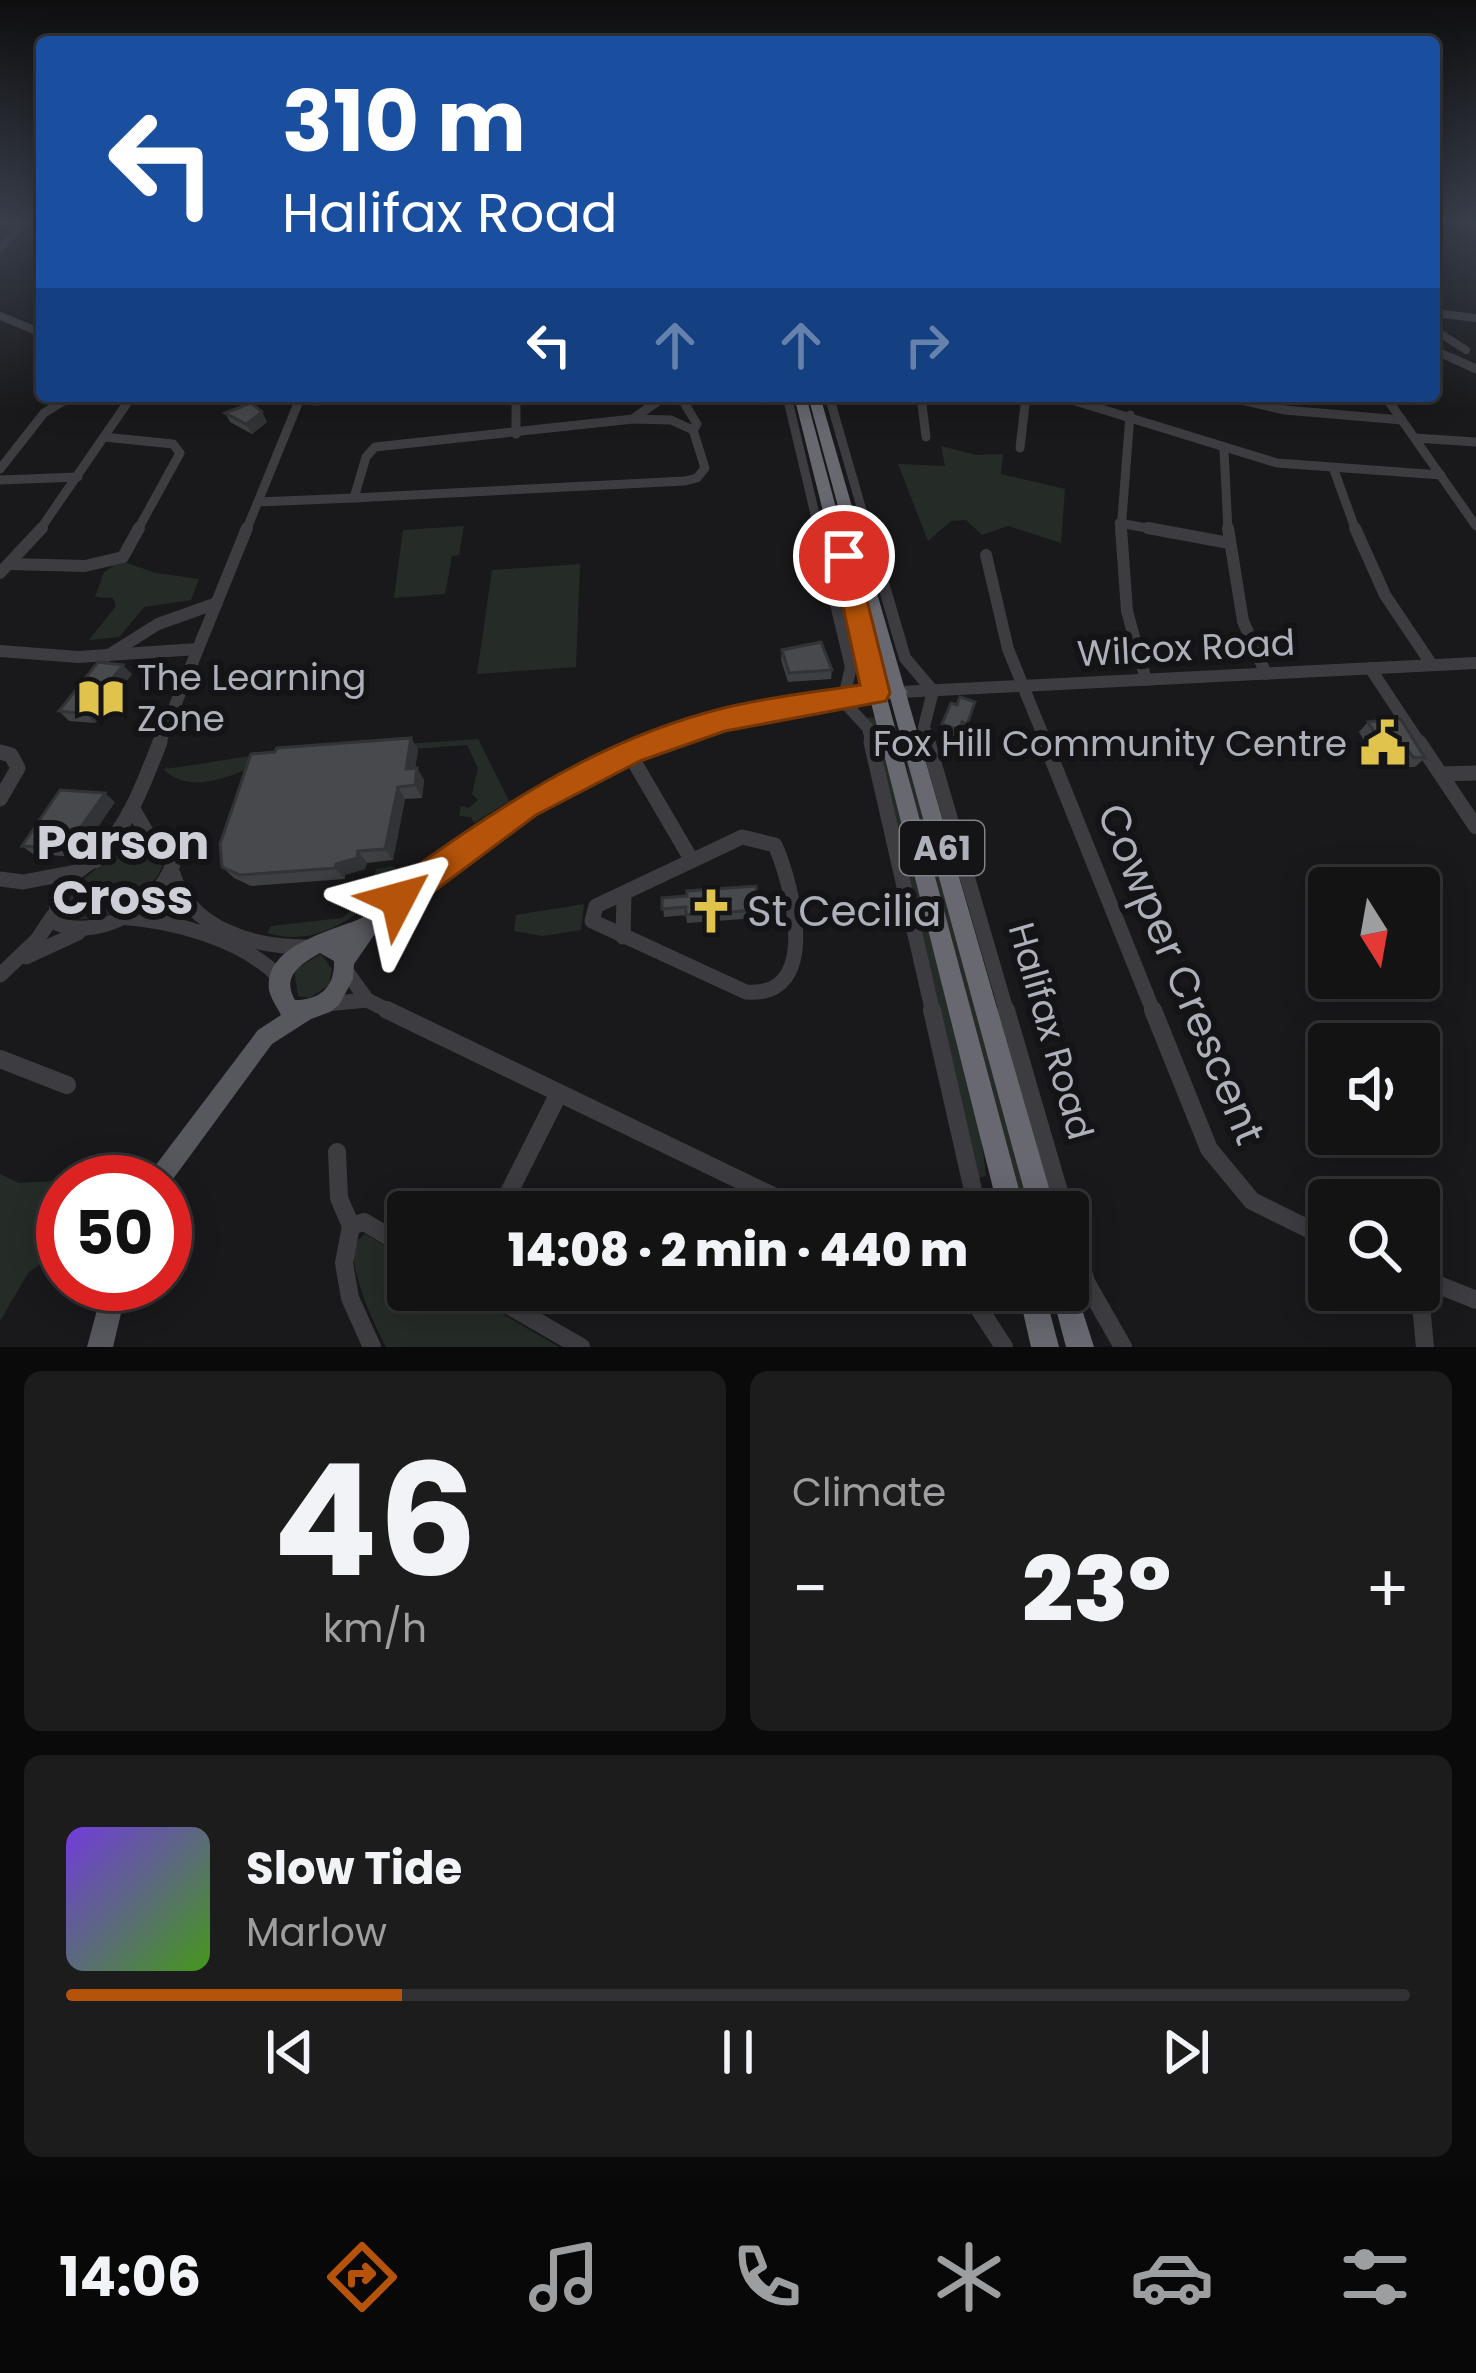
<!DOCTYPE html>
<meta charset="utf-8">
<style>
:root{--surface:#131314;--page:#1c1c1d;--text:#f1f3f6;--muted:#9d9ea0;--line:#323234;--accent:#b45309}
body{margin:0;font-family:Poppins,sans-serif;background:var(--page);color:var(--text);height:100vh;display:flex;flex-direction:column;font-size:45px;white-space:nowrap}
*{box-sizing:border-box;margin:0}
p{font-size:39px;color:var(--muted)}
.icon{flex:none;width:66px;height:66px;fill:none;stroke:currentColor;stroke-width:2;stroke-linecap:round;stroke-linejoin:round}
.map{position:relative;height:1347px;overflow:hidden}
.details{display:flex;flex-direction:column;gap:24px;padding:24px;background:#0a0a0b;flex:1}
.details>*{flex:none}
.top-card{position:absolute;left:36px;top:36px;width:1404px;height:366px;border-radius:12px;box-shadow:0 6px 30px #0003,0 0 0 3px var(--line);background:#1a4fa0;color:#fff;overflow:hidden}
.needle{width:78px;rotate:169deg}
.controls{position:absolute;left:1308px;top:867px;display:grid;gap:24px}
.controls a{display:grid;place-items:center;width:132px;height:132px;border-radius:12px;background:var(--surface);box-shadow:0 6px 30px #0003,0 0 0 3px var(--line);font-size:60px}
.speed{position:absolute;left:36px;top:1155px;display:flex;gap:24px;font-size:60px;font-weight:700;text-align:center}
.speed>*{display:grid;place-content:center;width:156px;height:156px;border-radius:50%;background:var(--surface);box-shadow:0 6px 30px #0003,0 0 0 3px var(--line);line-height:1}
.speed .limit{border:18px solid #d22;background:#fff;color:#111}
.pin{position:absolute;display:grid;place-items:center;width:102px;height:102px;color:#fff;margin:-51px;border:6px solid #fff;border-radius:50%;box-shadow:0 3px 12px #0007}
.me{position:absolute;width:132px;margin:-66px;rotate:51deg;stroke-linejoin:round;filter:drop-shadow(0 0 9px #0008)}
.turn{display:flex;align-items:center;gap:42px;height:252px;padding:0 48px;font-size:54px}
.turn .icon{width:156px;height:156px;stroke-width:2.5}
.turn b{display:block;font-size:84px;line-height:102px}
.lanes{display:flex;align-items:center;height:114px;padding:0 48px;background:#0003;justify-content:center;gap:60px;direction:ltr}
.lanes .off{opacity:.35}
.big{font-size:90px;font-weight:800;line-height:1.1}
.details .tile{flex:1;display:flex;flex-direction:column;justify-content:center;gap:18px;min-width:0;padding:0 42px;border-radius:18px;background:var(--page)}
.details .dial{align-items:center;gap:0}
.dial b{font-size:156px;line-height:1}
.song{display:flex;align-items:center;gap:36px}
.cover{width:144px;height:144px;border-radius:18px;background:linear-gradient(135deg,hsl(260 70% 55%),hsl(100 70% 35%))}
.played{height:12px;border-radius:6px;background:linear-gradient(90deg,var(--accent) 25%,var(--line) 25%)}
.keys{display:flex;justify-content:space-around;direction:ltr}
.heat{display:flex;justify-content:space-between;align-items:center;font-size:66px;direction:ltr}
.details .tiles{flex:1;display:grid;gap:24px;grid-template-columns:1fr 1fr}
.tile:last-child{grid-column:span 2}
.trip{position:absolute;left:387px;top:1191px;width:702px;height:120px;border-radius:12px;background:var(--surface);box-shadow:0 6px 30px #0003,0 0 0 3px var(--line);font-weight:800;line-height:120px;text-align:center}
.menu{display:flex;height:192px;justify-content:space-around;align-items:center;background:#080808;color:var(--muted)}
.menu .icon{width:84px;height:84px}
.menu .selected{color:var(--accent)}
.menu b{font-size:54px;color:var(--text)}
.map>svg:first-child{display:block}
</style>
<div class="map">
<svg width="1476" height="1347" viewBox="0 0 1476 1347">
<rect width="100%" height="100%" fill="#19191b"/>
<g fill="#252c27">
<path d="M941,446L976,455L1003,454L1001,474L1065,489L1061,543L1008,526L982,535L966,520L951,521L928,541L898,464L945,466Z"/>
<path d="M464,526L459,555L452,556L445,594L394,598L403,530Z"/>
<path d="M121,561L156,573L199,579L191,600L144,607L119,637L89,640L116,606L113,598L95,597L104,572Z"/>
<path d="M580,564L576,667L477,674L492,570Z"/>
<path d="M876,717L979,1118L986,1176L978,1178L866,718Z"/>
<path d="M478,739L509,801L474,823L471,817L459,816L461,806L469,808L478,800L472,794L478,768L467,745L359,753L361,747Z"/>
<path d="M904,746L1034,1212H1021L911,792Z"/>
<path d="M288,752C250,765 197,802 163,769C206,764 245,755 288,752Z"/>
<path d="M152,851L163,863C155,894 104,927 72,917L67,912C67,877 122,850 152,851Z"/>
<path d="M392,866L404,874C364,909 324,950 267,933L271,926L342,918L371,895L376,869Z"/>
<path d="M584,904L581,930L543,936L514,931L516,915Z"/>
<path d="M321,954L332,969L329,985L310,998L298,996L294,970Z"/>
<path d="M0,1174L19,1183L146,1176L143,1182H63V1247L28,1273L0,1321Z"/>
<path d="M365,1234L408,1259V1290H461L559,1347H386C369,1313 355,1284 352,1245Z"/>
</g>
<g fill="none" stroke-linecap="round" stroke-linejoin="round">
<g stroke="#3c3c41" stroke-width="8">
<path d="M0,248L23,224"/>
<path d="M1434,313L1476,318"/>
<path d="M0,316L42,333"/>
<path d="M1438,332L1466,350"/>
<path d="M1434,350L1458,361"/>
</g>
<g stroke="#3c3c41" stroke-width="9">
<path d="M1452,358L1476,369"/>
<path d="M217,396L299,401"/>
<path d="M516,396V434"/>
<path d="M787,396L819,531"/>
<path d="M829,396L868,531"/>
<path d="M921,396L926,437"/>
<path d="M1059,396L1277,463L1441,475"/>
<path d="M1224,396L1285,410L1402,420"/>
<path d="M1385,396L1476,526"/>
<path d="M314,401L394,396"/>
<path d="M634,418L661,399L683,401L697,424L693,430"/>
<path d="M633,419L671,420L693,430L705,468L697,478L685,481L354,498L366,457L375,447Z"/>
<path d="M104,437L173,444L180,453L137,531"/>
<path d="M1415,438L1476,442"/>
<path d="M1020,448L1026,396"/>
<path d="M1224,450L1228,531"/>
<path d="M0,469L44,413L72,396"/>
<path d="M1334,470L1356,531"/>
<path d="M0,480L78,477"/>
<path d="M258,502L354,498"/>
<path d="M1119,523L1164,531"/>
<path d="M39,531L132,396"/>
<path d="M246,531L301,396"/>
<path d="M1121,531L1130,415"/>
</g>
<g stroke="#3c3c41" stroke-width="12">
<path d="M818,528L851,667L843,701L868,728L872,745"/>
<path d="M867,528L905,658L933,691L924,727L929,745"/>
<path d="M1121,528L1127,611L1146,680"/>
<path d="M1148,528L1229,543"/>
<path d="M1228,528L1243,621L1266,674"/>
<path d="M1355,528L1385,595L1432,665"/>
<path d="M986,555L1008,649L1047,745"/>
<path d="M10,564L85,566L123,557L139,528"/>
<path d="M0,573L42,528"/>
<path d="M0,651L78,657L198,649"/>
<path d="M107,656L158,624L217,603"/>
<path d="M1370,668L1421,745"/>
<path d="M900,692L1476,663"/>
<path d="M159,745L247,528"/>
</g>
<g stroke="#3c3c41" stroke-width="15">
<path d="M871,742L933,1013"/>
<path d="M928,742L1007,1013"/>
<path d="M1045,742L1154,1013"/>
<path d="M1419,742L1476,827"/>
<path d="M0,752L11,755L18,768L0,799"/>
<path d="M629,753L691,859"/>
<path d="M1441,774L1476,773"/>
<path d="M133,809L151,840"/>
<path d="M742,837L775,845C793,886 822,999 746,992L592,921L596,906Z"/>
<path d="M151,840L162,841L175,856C167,902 99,943 56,923C52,871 107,849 151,840Z"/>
<path d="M95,861C128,826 143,786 160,742"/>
<path d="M173,874C190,929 253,947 306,947"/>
<path d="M0,879L23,882L76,872"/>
<path d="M118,917C171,920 243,939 280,978"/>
<path d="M623,937L624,894"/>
<path d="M26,957L78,933"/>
<path d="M347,972L367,1000L393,1013"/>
<path d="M0,975L37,940L53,916"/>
<path d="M326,1004L367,1000"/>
</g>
<g stroke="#3c3c41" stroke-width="18">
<path d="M387,1010L806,1212"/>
<path d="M932,1010L978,1212"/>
<path d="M1006,1010L1065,1212"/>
<path d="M1153,1010L1209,1149L1252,1201L1329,1239"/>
<path d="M0,1059L67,1085"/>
<path d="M337,1152L339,1198L351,1226L344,1263L350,1298L372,1347"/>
<path d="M499,1212L559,1093"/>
<path d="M1068,1221L1086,1282L1123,1347"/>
<path d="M351,1226L364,1222L408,1248"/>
<path d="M1419,1277L1476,1300"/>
<path d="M1419,1285L1425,1347"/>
<path d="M482,1290L581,1347"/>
<path d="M967,1290L1004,1347"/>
</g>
<g fill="#57575e" fill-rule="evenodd">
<path d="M900,686L905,688L908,692L905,696L900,698L838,703L776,713L717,728L663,747L606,771L551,800L498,833L420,891L381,925L354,964L353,979L339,1005L330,1012L311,1019L272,1044L165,1190V1182H146L149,1174L258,1030L281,1015C277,1007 271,999 269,990C264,953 311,937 338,927C346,924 356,921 363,917C375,909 386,896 397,886C426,864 456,842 487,822C617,738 746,697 900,686ZM320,953L334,961C335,987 320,1000 295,1000C281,976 301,964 320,953Z"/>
<path d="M104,1284H128L113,1347H87Z"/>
</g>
<g fill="#676870" fill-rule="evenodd">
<path d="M794,396H806L1025,1212H999Z"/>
<path d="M808,396H820L1056,1212H1030Z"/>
<path d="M1068,1278L1073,1281L1094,1347H1066L1051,1290H1068Z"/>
<path d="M1018,1290H1044L1059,1347H1031Z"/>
</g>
</g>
<g fill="#3e3f42">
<path d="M1327,396H1367L1363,401L1332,399Z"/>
<path d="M262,412L267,422L252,434L230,422L225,413Z"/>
<path d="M782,650L832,670L831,679L788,682L781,660Z"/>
<path d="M132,674L95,723L69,721L59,711Z"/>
<path d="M975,702L964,734L958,732L956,740L939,734L951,703L957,705Z"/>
<path d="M1368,722L1425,758L1415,767H1403L1397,758H1375L1359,732Z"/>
<path d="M411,738L418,750L415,768H417L424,780L422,798L405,799L393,860L367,863L365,869L345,875V879L251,886L234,878L222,867Z"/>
<path d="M115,802L77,857L33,854L22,846Z"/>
<path d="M662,898L758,910V918L687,923L686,915L664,917Z"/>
</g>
<g fill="#323336">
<path d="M262,412L267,422L252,434L246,424Z"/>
<path d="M123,665L132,674L95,723L86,714Z"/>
<path d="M411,738L418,750L413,781L406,769Z"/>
<path d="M417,768L424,780L422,798L415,785Z"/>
<path d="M398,787L405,799L393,860L385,849Z"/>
<path d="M105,793L115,802L77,857L66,848Z"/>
<path d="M358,851L367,863L365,869L345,875V879L335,868L336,864Z"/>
</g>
<g fill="#48494d" stroke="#323336" stroke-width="3">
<path d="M251,403L262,412L246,424L225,413Z"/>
<path d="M821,642L832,670L789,673L782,650Z"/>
<path d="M98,662L123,665L86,714L59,711Z"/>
<path d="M960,697L975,702L967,724L962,722L959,730L942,724L951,703L957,705Z"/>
<path d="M1400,718L1425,758L1413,757L1407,749H1385L1368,722Z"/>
<path d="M411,738L406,769L417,768L415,785L398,787L385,849L358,851L357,858L336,864L335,868L240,875L222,867L220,844L251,754L275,752L277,748Z"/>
<path d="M60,790L105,793L66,848L22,846Z"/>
<path d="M756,886L758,910L686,915V907L662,909V898L687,896V891Z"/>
</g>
<linearGradient id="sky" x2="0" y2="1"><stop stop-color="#0e0e0f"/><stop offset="0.54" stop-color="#383e4a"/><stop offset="1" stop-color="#383e4a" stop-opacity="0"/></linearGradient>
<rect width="1476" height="412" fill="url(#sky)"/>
<path fill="#b45309" stroke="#753606" stroke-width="3" d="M844,548L856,556L890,693L886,701L725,731L640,761L536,815L409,910L398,915L386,910L381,899L386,888C492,812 594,740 724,708C768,697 815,692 860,685L832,556Z"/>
<defs>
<g id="library-bare" transform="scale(3.6)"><path d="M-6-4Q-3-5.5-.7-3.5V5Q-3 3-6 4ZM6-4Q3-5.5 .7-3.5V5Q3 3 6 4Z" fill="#e0c34c" stroke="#141416" stroke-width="2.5" paint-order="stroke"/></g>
<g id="civic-bare" transform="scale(3.6)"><path d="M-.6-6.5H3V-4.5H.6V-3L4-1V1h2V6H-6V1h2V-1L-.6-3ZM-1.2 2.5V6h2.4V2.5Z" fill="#e0c34c" stroke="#141416" stroke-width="2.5" paint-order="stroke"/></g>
<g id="church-bare" transform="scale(3.6)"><path d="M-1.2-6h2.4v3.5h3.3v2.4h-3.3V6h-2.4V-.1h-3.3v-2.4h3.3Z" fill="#e0c34c" stroke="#141416" stroke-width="2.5" paint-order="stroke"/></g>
</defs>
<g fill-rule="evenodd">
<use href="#library-bare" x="101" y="698"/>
<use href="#civic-bare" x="1383" y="743"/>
<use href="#church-bare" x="711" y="911"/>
</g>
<g text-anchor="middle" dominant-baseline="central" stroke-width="12" stroke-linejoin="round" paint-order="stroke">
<rect fill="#141416" stroke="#7f8088" stroke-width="3" x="900" y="821" width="84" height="54" rx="9"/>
<g font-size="33" font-weight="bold" fill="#adafb9">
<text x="942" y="848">A61</text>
</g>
<g font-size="36" fill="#adafb9" stroke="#141416">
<text transform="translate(1186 648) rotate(-3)">Wilcox Road</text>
<text transform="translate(1051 1031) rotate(74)">Halifax Road</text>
</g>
<g font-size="36" fill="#adafb9" stroke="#141416" text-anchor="start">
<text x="137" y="677">The Learning<tspan x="137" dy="41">Zone</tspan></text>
<text x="1347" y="743" text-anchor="end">Fox Hill Community Centre</text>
</g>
<g font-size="42" fill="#adafb9" stroke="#141416" text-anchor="start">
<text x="747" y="911">St Cecilia</text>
</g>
<g font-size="42" fill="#adafb9" stroke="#141416">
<text transform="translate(1181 974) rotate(67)">Cowper Crescent</text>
</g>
<g font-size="48" font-weight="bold" fill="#cdced6" stroke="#141416">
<text x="123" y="842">Parson<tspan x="123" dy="55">Cross</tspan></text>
</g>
</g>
</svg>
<div class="controls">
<a><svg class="needle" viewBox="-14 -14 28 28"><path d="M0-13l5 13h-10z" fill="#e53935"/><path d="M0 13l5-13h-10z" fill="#9d9ea0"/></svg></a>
<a><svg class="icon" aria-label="sound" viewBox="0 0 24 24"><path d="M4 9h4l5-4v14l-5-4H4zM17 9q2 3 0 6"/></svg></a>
<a><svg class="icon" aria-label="search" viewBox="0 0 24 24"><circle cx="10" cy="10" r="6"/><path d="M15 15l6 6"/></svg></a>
</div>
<div class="speed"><div class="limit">50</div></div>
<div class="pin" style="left:844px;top:556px;background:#d93025"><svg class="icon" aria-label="arrive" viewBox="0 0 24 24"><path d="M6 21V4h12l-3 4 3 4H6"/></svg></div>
<svg class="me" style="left:398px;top:899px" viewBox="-20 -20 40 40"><path d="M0-17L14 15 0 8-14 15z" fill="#b45309" stroke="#fff" stroke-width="4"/></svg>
<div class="trip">14:08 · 2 min · 440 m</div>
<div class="top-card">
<div class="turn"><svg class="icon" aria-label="left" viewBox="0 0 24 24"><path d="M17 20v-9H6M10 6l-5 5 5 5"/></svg><div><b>310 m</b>Halifax Road</div></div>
<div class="lanes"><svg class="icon" aria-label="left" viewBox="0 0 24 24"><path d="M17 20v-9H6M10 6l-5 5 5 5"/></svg><svg class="icon off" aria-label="ahead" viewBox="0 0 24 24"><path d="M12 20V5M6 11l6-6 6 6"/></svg><svg class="icon off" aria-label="ahead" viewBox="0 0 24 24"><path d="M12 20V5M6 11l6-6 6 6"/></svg><svg class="icon off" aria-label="right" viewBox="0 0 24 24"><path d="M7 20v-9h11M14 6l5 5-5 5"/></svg></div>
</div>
</div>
<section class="details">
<div class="tiles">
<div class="tile dial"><b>46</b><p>km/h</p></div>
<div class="tile"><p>Climate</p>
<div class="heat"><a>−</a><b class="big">23°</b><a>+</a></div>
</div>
<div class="tile">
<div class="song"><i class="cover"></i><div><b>Slow Tide</b><p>Marlow</p></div></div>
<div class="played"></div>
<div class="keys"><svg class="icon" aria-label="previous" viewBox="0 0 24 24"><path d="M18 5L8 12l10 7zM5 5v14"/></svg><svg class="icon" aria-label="pause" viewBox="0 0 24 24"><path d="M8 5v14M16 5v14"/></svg><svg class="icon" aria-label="next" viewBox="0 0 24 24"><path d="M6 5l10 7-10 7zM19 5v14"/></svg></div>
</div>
</div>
</section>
<nav class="menu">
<b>14:06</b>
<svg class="icon selected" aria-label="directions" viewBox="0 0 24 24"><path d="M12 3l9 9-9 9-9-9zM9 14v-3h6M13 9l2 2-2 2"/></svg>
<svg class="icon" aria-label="music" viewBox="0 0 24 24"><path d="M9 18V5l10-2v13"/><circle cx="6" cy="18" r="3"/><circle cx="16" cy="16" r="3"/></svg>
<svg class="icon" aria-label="phone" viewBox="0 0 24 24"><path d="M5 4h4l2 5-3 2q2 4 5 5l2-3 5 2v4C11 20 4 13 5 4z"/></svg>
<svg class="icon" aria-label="climate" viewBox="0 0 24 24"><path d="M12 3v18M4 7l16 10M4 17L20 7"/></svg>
<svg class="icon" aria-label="car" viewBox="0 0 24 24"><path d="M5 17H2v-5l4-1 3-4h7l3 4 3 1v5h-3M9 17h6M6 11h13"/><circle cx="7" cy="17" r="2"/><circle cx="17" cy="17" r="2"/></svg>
<svg class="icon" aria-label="filters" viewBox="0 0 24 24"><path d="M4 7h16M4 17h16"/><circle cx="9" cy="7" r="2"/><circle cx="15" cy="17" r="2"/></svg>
</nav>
